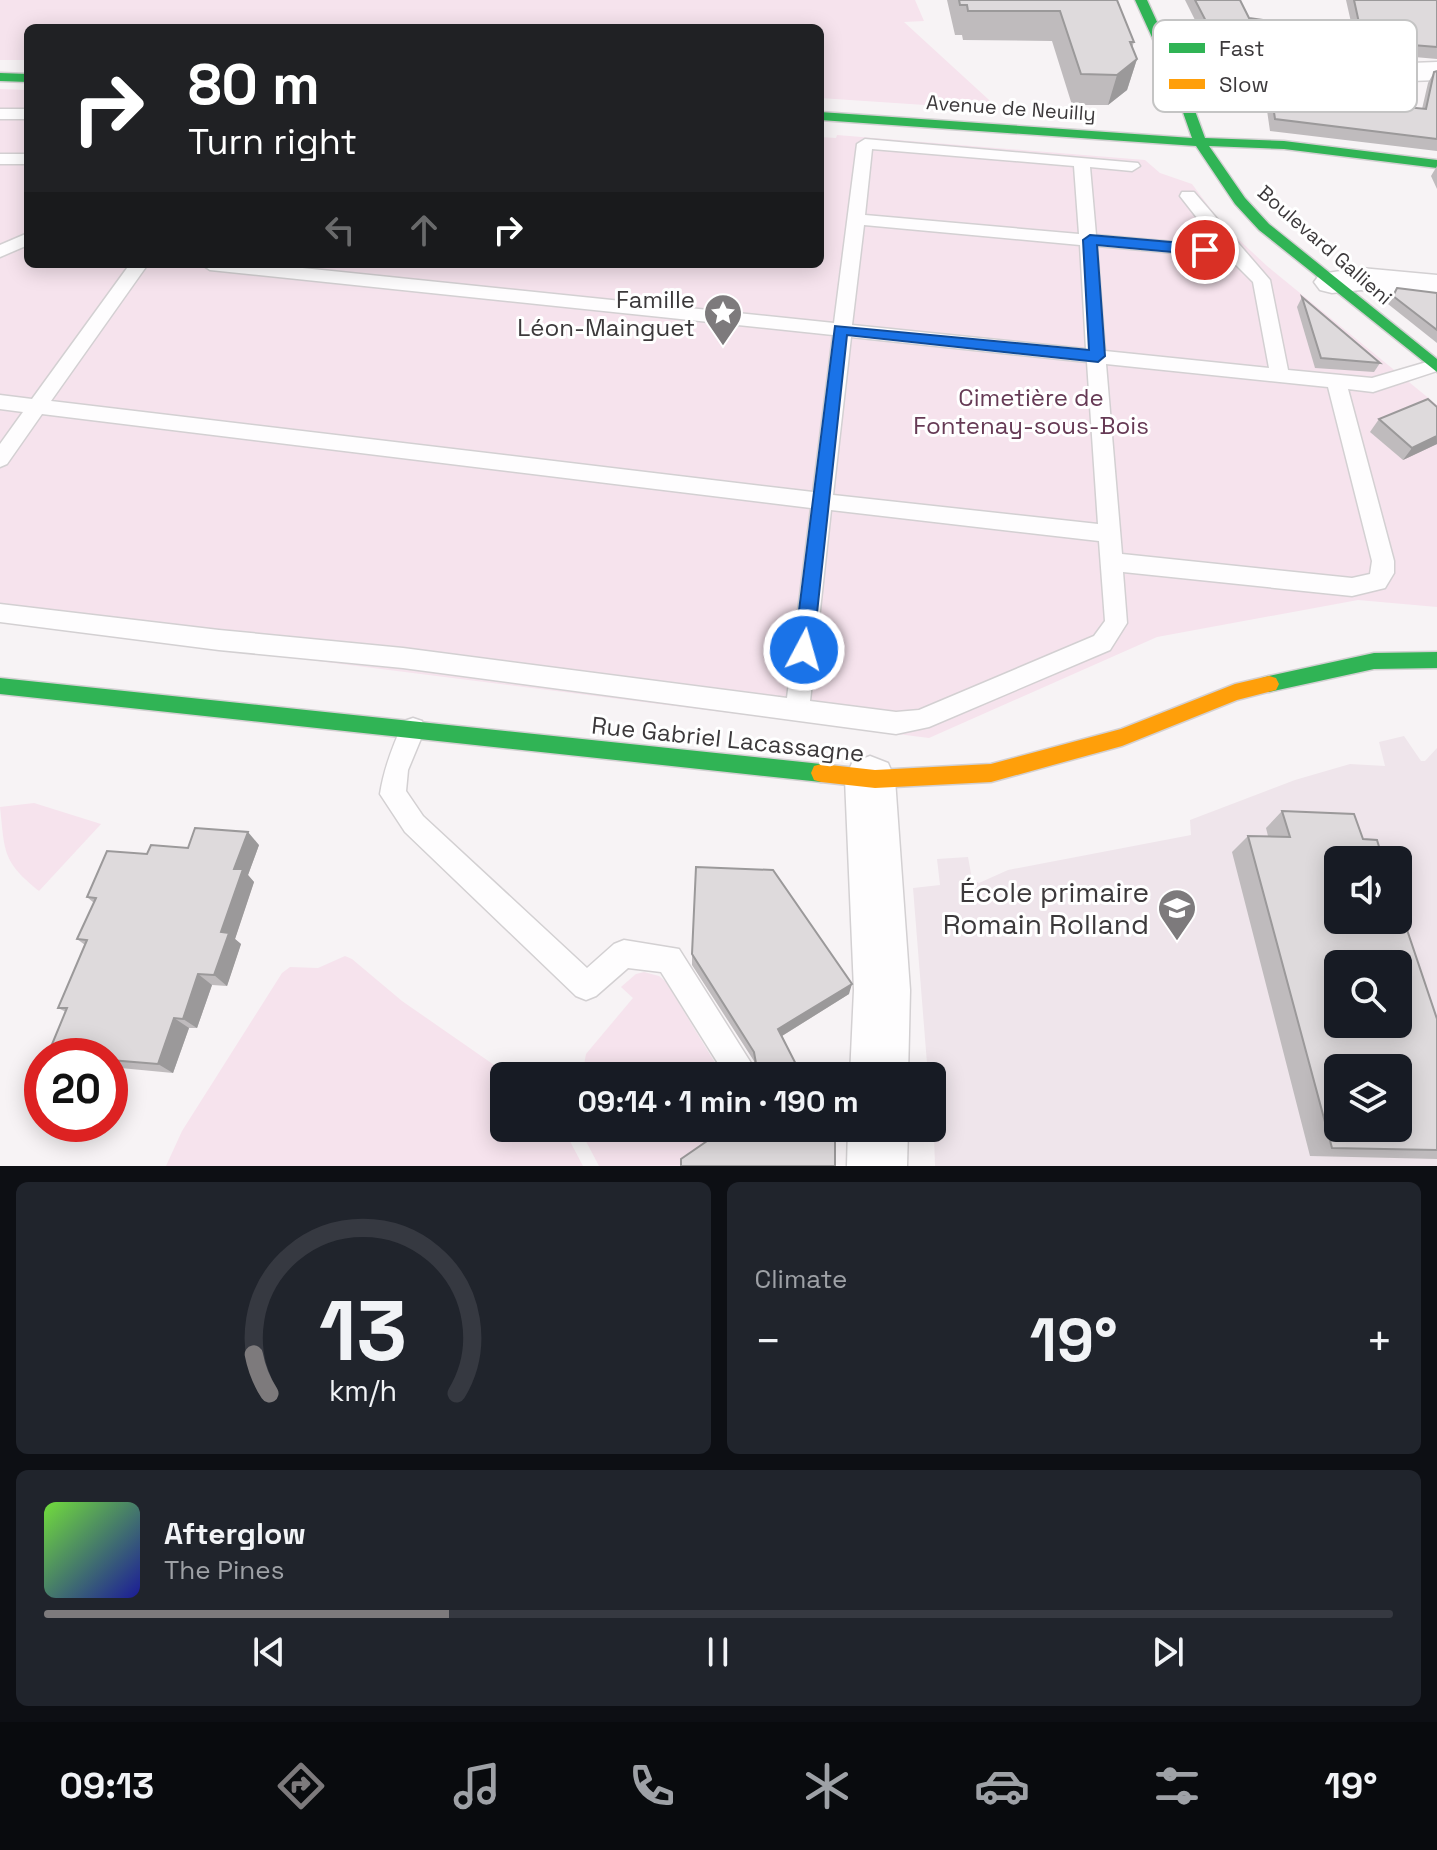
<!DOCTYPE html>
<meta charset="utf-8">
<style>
:root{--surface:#171b24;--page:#20242c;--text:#f1f3f6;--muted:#9ea1a6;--line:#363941;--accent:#7d7a7c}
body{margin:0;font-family:"Space Grotesk",sans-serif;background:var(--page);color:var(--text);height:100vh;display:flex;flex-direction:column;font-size:30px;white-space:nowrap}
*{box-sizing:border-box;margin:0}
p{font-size:26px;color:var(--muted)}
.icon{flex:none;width:44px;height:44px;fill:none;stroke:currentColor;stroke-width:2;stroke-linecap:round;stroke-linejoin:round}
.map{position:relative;height:1166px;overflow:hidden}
.sheet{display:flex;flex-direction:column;gap:16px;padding:16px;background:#0d0f14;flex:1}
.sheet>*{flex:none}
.hud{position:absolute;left:24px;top:24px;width:800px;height:244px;border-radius:12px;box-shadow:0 4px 20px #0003;background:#202124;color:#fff;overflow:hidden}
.tools{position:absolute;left:1324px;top:846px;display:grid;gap:16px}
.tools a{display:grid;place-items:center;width:88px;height:88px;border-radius:12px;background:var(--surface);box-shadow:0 4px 20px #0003;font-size:40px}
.speed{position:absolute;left:24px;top:1038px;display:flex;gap:16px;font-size:40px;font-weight:700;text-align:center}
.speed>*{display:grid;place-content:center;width:104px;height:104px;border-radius:50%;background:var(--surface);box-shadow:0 4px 20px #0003;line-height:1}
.speed .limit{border:12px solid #d22;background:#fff;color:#111}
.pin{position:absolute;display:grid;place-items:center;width:68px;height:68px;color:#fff;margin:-34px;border:4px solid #fff;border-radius:50%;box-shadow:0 2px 8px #0007}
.me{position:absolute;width:88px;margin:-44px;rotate:6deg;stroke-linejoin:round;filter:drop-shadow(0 0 6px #0008)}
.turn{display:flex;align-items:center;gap:28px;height:168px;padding:0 32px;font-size:36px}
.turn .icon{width:104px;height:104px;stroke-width:2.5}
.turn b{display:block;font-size:56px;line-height:68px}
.lanes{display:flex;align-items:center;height:76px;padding:0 32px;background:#0003;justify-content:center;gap:40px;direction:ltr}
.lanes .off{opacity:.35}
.big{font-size:60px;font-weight:700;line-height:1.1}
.sheet .widget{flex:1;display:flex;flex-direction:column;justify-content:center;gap:12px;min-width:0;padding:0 28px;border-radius:12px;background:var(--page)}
.sheet .dial{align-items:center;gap:0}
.dial svg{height:208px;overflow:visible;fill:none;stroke:var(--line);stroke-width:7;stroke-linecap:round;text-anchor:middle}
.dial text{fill:var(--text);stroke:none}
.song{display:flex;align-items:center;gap:24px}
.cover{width:96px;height:96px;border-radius:12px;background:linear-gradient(135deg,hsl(100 70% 55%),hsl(240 70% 35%))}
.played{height:8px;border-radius:4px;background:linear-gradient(90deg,var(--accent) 30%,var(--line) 30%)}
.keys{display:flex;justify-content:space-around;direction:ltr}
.heat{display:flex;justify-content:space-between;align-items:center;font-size:44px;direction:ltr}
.sheet .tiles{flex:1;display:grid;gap:16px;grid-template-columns:1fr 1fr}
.widget:last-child{grid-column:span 2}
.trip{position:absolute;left:490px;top:1062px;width:456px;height:80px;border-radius:12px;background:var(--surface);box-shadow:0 4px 20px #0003;font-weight:700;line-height:80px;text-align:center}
.tab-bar{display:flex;height:128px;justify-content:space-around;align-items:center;background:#090b0e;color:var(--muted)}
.tab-bar .icon{width:56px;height:56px}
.tab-bar .active{color:var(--accent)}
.tab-bar b{font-size:36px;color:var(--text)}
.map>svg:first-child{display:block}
</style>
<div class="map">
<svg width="1437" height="1166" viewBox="0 0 1437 1166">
<rect width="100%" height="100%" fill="#f7f3f5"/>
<path fill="#efe5eb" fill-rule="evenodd" d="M1404,736L1421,761H1425L1437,748V1166H935L932,1076H928L913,888L940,885L937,859L968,857L972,879L979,883L1008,870L1191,835L1190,820L1295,780L1350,764L1385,766L1379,742ZM1338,860H1398V920H1338ZM1338,964H1398V1024H1338ZM1338,1068H1398V1128H1338Z"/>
<g fill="#f6e3ed">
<path d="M0,0H915L924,21L904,22L1000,110L820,98V28H28V60H0Z"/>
<path d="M0,89L28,90V264H820V137L836,138L837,135L1145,160L1160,173L1192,184L1222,224L1267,266L1437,405V607L1358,600L1157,637L929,738L0,621Z"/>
<path d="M34,803L101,824L39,891C2,861 5,852 0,807Z"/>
<path d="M345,956L352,959L402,1001L510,1076H504V1128H563L583,1166H166L182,1131L282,973L290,967L318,968Z"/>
<path d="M644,972L659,976L666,982L723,1076H582L586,1054L633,998L621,987L636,974Z"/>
<path d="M579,1128H737L682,1166H599Z"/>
</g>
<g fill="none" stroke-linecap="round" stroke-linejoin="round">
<g stroke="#d3d0d2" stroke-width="3">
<g id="lane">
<rect x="0" y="109" width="28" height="10"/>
<path d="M865,139L1138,163L1140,166L1132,171L1090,167L1096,235L1219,246L1180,196L1182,192H1194L1270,280L1288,370L1372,378L1437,359V371L1373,392L1348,389L1394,561V573L1385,588L1352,596L1123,572L1127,623L1110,650L929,727L896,734L403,668L219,650L0,622V604L219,630L403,648L787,698L811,508L42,414L7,464L0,467V444L23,412L0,409V395L32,399L130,264H148L51,401L813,492L833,335L210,270L201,264H264L834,323L857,144ZM872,149L1074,166L1079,234L865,215ZM864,225L1080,245L1086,349L852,325ZM1097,246L1229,258L1253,282L1269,368L1105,351ZM851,337L1087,362L1098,524L833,495ZM1106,364L1328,387L1372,561L1370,574L1352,578L1122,554ZM831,510L1099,541L1105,621L1094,636L919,710L896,712L810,701Z"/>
<rect x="0" y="154" width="28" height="10"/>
<path d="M28,233V245L0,257V245Z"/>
<path d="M413,718L422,721L425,729L408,770L406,791L423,816L587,968L614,944L624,940L679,949L751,1063L754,1076H726L661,972L628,968L596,996L586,1000L576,996L405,832L380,794C384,768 393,745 404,721Z"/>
</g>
</g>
<g stroke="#d3d0d2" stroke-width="3">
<g id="street">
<path d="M1437,62V80L1178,90L1168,87L1163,81L1168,75L1178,72Z"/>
<path d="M1361,268L1437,275V299L1361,290L1332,293L1320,290L1314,282L1320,274Z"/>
<path d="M870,756L888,763L895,779L910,990L908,1076H850L854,990L845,779L852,763Z"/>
<path d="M848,1128H908L907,1166H847Z"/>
</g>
</g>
<g stroke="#d3d0d2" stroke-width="3">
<g id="fast">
<path d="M1135,0H1147L1184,81L1205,138L1284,141L1437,160V168L1284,149L1209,146L1245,198L1269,224L1437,359V372L1259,230L1235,204L1196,146L820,120V112L1192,138L1172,81Z"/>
<path d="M0,73L28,74V82L0,81Z"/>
<path d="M1437,652V668L1374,669L1269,692L1262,690L1259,684L1262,678L1269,676L1374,653Z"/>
<path d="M0,678L821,764L828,766L831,773L828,780L821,782L0,694Z"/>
</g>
</g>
<g stroke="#d3d0d2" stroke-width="3">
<path id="slow" d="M1269,676L1276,678L1279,684L1276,690L1237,700L1122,746L991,782L875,788L821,782L814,780L811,773L814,766L821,764L875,770L991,764L1121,729L1235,684Z"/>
</g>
<use href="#lane" fill="#fefdfe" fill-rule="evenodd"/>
<use href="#street" fill="#fefdfe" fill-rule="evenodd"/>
<use href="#fast" fill="#30b455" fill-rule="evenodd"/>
<use href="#slow" fill="#ff9f0a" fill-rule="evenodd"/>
</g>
<g fill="#bfbbbd">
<path d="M947,0H1117L1134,42L1132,48L1137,59L1127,90L1108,105H1072L1052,41L963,40L962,35H955Z"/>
<path d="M1185,0H1240L1249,18L1353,31L1346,0H1437V59L1358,52L1354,34L1357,51L1351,62L1217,64Z"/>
<path d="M1437,71V151L1270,131L1264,90L1269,78L1374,104L1422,109L1428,83L1434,72Z"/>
<path d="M1437,166V189L1431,176Z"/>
<path d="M1397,288L1437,293V343L1388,304Z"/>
<path d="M1302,297L1380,363L1374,372L1315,368L1297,307Z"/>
<path d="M1437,407V444L1403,460L1370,432L1379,419Z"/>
<path d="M1282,811L1363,839L1437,1019V1159L1310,1156L1232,852L1248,836H1268L1266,828Z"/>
<path d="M259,845L248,875L254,882L235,939L241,944L227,986L212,985L197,1028H189L173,1073L110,1067V1056H52L48,1054L66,1012L58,1008L85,945L77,939L94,903L87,897L147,854L188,848Z"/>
<path d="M692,954L849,994L782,1036L802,1076H749V1070H755L754,1061L692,965Z"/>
</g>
<g fill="#9b999a">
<path d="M1137,59L1127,90L1108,105L1117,75Z"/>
<path d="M1437,436V444L1403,460L1412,448Z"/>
<path d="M248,832L259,845L248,875L254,882L235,939L241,944L227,986L214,975L221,932L234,869Z"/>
<path d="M198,974L212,985L197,1028L183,1019Z"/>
<path d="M852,984L849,994L777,1039L778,1029Z"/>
<path d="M174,1018L189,1028L173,1073L158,1064Z"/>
</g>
<g fill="#dedadc" stroke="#9b999a" stroke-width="2" fill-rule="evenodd">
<path d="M959,0H1117L1134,42H1130L1137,59L1117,75L1081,74L1060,11H968L967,5H960Z"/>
<path d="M1195,0H1240L1249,18L1299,25L1316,21L1348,24L1353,32L1357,51L1222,52Z"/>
<path d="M1354,0H1437V47L1363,41Z"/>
<path d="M1437,71V139L1275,119L1269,78L1364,75L1374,104L1426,109L1434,72Z"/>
<path d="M1397,288L1437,293V330L1393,296Z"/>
<path d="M1302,297L1380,363L1321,358Z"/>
<path d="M1428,399L1437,407V436L1412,448L1379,419Z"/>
<path d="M1282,811L1354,814L1363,839L1377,840L1383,860H1338V920H1398V903L1437,1019V1150L1332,1148L1248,836L1290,837ZM1338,964H1398V1024H1338ZM1338,1068H1398V1128H1338Z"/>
<path d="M195,828L248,832L234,869H243L221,932L229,933L214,975L198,974L183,1019L174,1018L158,1064L110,1060V1056H67L48,1054L67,1008H58L87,940L77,939L96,898L87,897L107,851L147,854L151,845L188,848Z"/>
<path d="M696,867L773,870L852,984L778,1029L802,1076H752L749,1070L757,1069L754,1052L692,954Z"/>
<path d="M726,1128H829L835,1139V1166H681V1159Z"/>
</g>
<path fill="#1a73e8" stroke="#114b97" stroke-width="2" d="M1090,235L1205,245L1212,250L1205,255L1097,245L1105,356L1098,362L847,335L813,650L811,656H797L794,650L835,326L1089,350L1083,240Z"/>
<defs>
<g id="sight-pin" transform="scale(2)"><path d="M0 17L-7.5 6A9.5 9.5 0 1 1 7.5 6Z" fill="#7d7a7c" stroke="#fff"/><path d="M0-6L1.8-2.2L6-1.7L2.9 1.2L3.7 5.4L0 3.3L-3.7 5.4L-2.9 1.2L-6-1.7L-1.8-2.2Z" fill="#fff"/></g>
<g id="school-pin" transform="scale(2)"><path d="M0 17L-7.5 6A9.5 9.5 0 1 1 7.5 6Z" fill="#7d7a7c" stroke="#fff"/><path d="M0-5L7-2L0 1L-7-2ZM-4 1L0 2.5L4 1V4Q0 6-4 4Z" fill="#fff"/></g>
</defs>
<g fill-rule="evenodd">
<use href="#sight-pin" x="723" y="313"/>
<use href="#school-pin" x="1177" y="908"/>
</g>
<g text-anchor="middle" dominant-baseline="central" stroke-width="6" stroke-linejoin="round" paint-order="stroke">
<g font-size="20" fill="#3c393b" stroke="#fff">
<text transform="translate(1011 108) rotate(4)">Avenue de Neuilly</text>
<text transform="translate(1325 245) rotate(41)">Boulevard Gallieni</text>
</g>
<g font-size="24" fill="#3c393b" stroke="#fff" text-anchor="end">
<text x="695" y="299">Famille<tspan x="695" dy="28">Léon-Mainguet</tspan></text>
</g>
<g font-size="24" fill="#663a55" stroke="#fff">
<text x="1031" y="397">Cimetière de<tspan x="1031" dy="28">Fontenay-sous-Bois</tspan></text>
</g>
<g font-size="24" fill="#3c393b" stroke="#fff">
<text transform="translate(728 739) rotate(6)">Rue Gabriel Lacassagne</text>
</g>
<g font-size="28" fill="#3c393b" stroke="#fff" text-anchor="end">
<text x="1149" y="892">École primaire<tspan x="1149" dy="32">Romain Rolland</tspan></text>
</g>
</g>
<rect x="1153" y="20" width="264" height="92" rx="12" fill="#fff" stroke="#c4c4c4" stroke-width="2"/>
<rect x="1169" y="43" width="36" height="10" fill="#30b455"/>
<rect x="1169" y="79" width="36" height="10" fill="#ff9f0a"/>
<g font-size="22" fill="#3c393b">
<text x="1219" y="56">Fast</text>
<text x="1219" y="92">Slow</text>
</g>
</svg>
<div class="tools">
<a><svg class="icon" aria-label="sound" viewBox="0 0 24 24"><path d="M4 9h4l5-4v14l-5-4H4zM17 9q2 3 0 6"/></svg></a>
<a><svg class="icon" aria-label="search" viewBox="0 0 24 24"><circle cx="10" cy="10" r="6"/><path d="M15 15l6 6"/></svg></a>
<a><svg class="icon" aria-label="layers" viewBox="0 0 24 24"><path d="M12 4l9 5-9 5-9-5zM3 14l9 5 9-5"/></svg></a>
</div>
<div class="speed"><div class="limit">20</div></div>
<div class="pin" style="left:1205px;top:250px;background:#d93025"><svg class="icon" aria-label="arrive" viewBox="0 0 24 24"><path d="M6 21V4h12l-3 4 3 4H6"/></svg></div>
<svg class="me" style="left:804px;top:650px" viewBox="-20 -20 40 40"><circle r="17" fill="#1a73e8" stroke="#fff" stroke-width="3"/><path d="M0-11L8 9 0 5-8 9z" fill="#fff"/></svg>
<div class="trip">09:14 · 1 min · 190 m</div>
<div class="hud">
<div class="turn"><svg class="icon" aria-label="right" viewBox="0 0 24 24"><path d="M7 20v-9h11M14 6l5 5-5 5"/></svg><div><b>80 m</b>Turn right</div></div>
<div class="lanes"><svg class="icon off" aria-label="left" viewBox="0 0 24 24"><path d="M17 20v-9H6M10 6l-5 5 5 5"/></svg><svg class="icon off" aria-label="ahead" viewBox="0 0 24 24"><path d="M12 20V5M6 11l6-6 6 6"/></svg><svg class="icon" aria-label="right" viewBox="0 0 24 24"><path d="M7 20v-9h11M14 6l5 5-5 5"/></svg></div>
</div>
</div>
<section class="sheet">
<div class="tiles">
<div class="widget dial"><svg viewBox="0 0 100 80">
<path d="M14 69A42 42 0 1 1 86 69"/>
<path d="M14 69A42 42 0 0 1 8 54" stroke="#7d7a7c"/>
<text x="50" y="56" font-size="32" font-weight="700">13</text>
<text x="50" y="72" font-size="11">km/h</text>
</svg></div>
<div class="widget"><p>Climate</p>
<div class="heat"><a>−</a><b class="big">19°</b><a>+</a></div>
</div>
<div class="widget">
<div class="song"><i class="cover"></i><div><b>Afterglow</b><p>The Pines</p></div></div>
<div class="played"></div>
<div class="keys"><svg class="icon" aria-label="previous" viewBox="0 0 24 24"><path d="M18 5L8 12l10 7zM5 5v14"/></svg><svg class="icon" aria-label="pause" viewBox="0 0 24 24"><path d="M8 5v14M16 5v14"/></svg><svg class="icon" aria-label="next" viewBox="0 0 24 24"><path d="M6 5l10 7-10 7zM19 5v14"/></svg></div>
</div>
</div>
</section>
<nav class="tab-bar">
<b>09:13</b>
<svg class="icon active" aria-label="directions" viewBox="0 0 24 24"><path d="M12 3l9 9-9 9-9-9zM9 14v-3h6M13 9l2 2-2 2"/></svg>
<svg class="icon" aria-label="music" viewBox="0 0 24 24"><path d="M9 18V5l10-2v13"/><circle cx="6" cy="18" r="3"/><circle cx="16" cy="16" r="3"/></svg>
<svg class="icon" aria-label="phone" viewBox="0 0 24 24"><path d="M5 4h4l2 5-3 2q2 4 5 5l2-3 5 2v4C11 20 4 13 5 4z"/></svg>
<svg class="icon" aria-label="climate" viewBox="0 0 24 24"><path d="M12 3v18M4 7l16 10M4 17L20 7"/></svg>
<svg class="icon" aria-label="car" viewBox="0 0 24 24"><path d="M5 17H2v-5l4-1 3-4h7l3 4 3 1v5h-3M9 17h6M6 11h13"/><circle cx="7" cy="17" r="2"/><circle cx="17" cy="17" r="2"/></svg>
<svg class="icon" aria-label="filters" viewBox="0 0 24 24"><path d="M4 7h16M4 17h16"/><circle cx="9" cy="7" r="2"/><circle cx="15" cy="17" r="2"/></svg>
<b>19°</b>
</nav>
